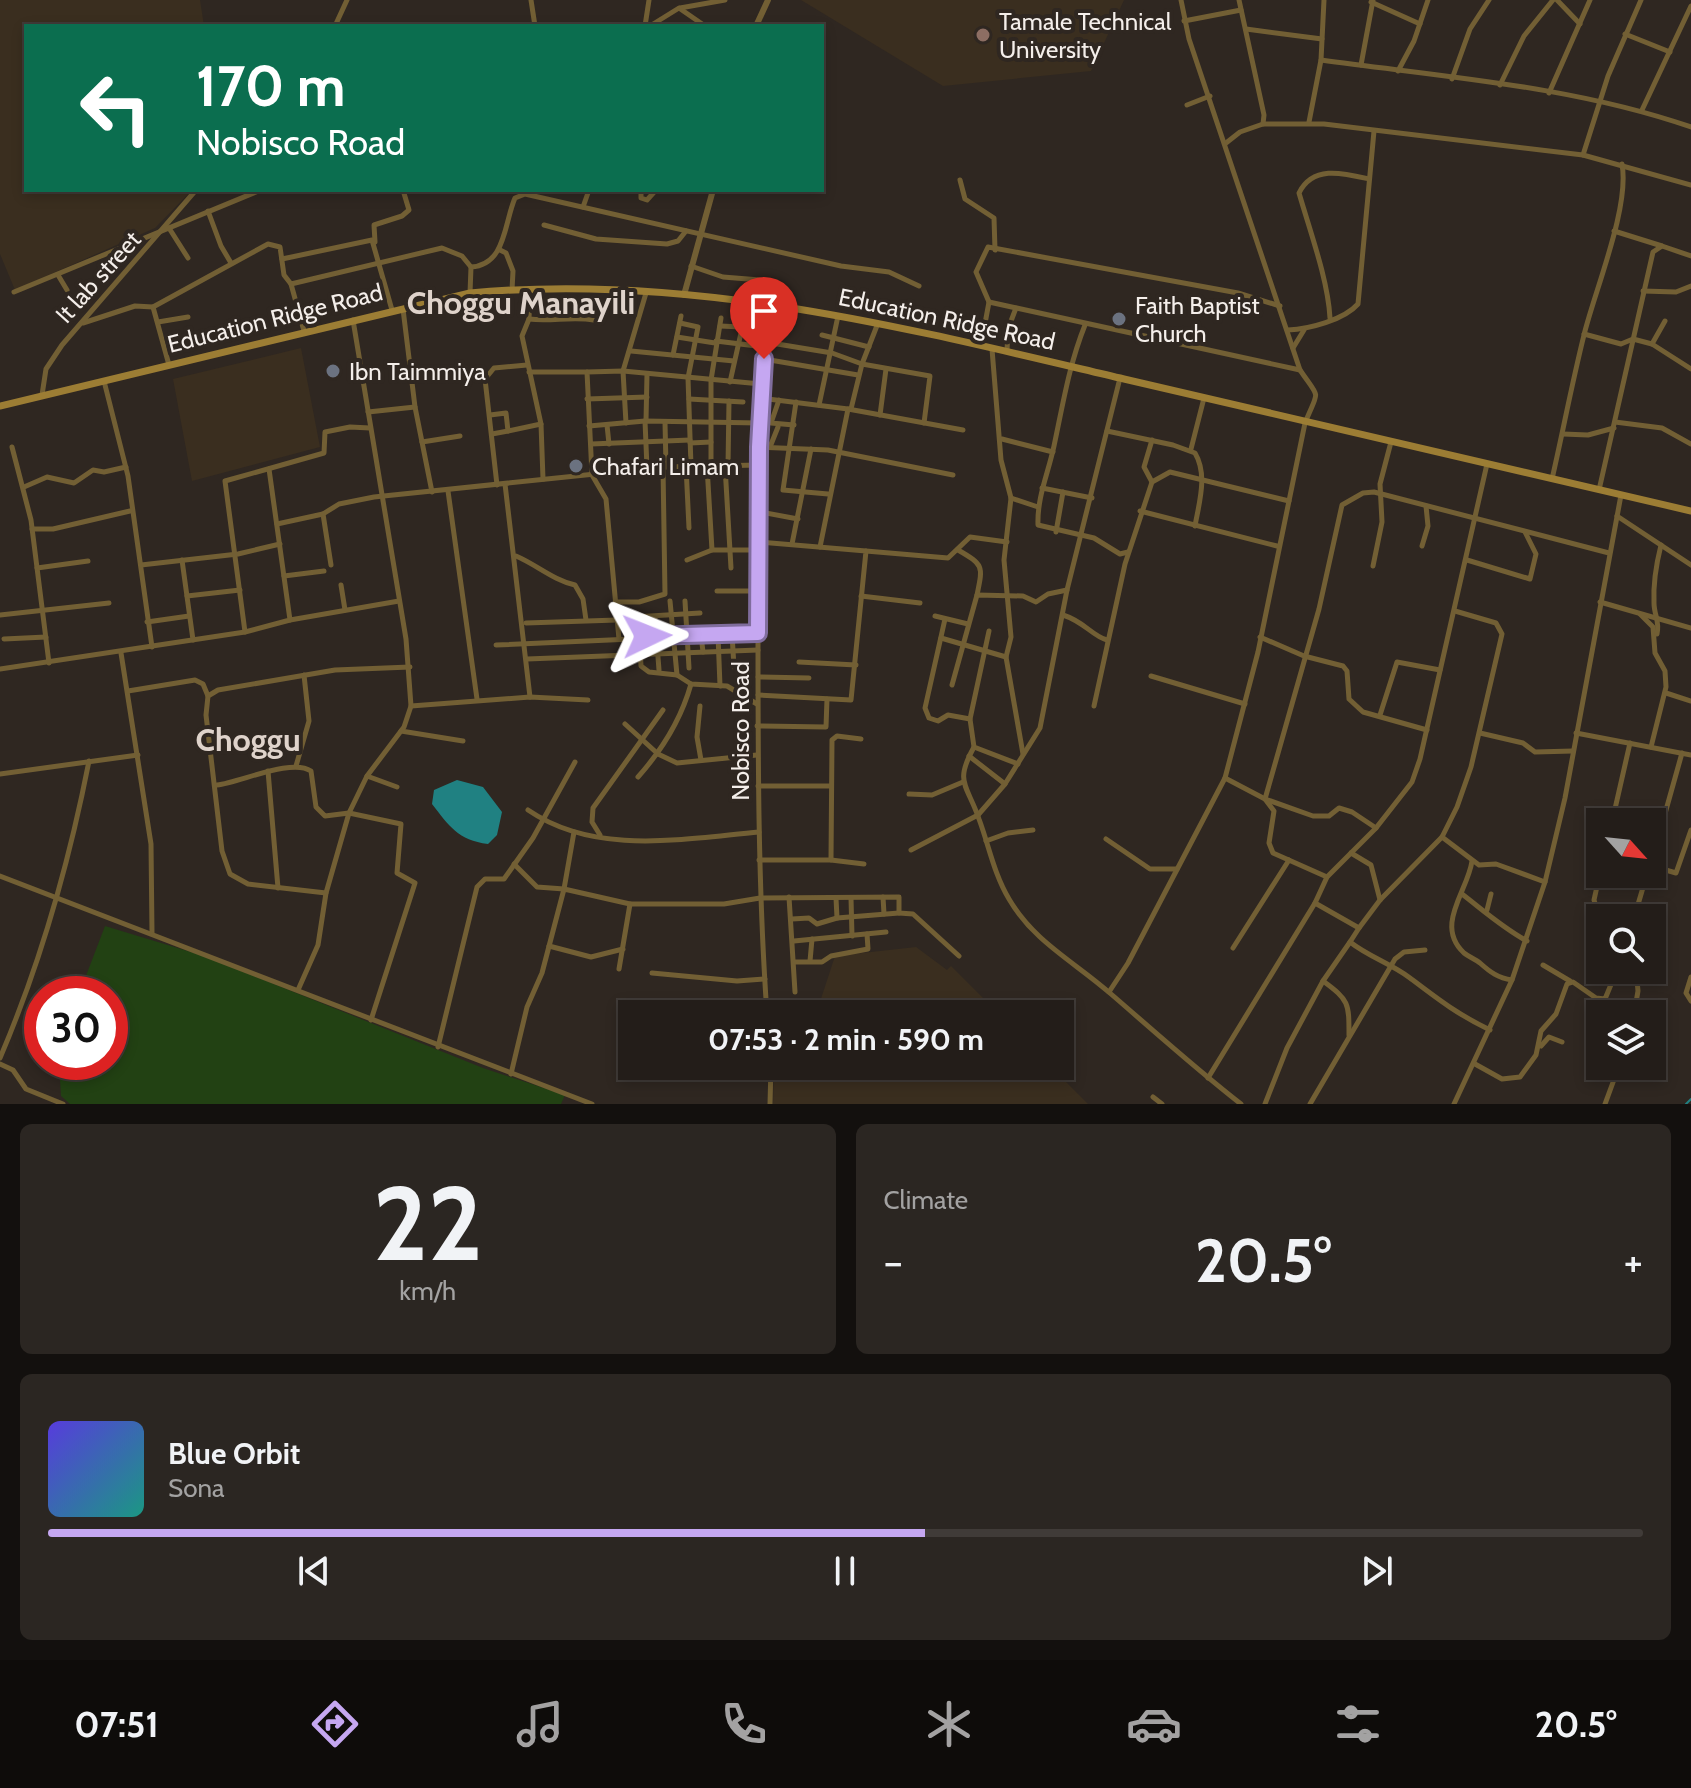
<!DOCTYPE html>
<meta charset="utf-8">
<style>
:root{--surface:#231d19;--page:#2b2622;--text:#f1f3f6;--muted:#a3a2a2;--line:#403b38;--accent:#c5a7f1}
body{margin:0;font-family:Cabin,sans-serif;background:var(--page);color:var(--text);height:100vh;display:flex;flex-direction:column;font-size:30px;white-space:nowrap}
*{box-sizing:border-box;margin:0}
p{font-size:26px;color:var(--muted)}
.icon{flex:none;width:44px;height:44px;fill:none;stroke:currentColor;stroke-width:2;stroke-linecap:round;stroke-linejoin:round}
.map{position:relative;height:1104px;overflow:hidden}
.side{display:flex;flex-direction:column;gap:20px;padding:20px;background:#13100e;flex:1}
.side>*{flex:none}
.guide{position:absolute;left:24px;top:24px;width:800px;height:168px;border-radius:0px;box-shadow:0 4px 12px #0003,0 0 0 2px var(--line);background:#0b6e4f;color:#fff;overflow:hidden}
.needle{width:52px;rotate:117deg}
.fabs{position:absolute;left:1586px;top:808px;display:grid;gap:16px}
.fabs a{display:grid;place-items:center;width:80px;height:80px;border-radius:0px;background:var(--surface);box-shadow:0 4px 12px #0003,0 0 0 2px var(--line);font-size:40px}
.speed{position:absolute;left:24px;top:976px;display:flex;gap:16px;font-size:40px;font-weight:700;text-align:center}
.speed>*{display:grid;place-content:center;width:104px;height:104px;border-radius:50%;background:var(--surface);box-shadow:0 4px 12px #0003,0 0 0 2px var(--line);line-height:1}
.speed .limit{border:12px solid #d22;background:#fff;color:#111}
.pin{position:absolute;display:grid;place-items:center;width:68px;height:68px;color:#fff;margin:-82px -34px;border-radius:50% 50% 50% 0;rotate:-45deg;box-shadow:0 0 8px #0007}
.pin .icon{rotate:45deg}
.me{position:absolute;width:88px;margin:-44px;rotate:88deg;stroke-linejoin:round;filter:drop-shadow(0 0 6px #0008)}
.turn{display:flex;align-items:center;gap:28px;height:168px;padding:0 40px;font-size:36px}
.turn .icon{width:104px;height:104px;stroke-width:2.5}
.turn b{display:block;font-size:56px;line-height:68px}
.big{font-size:60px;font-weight:800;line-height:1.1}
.side .tile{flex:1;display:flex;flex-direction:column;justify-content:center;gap:12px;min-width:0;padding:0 28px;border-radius:12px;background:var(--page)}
.side .dial{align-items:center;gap:0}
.dial b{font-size:104px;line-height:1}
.song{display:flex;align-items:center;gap:24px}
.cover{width:96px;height:96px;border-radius:12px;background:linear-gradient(135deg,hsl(250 70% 55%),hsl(170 70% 35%))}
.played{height:8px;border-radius:4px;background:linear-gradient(90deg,var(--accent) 55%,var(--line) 55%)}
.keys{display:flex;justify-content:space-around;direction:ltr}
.heat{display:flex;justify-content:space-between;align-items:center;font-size:44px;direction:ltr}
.side .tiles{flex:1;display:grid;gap:20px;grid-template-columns:1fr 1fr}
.tile:last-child{grid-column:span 2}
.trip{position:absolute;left:618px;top:1000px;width:456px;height:80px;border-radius:0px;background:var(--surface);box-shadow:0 4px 12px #0003,0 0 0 2px var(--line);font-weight:800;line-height:80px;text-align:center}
.dock{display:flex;height:128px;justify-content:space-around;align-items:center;background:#0e0c0a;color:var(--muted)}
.dock .icon{width:56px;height:56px}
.dock .on{color:var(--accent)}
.dock b{font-size:36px;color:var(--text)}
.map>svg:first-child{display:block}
</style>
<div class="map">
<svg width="1691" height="1104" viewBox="0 0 1691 1104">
<rect width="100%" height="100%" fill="#2f2721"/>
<g fill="#3a2e1f">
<path d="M0,0H200L204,26H26V190H192L155,228L15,290L0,254Z"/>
<path d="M801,0H1124L1091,71L943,86Z"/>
<path d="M301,348L320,447L192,481L173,379Z"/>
<path d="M916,947L947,970L951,966L999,1014H816L835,956Z"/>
<path d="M774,1066H1050L1088,1104H773Z"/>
</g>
<path fill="#224113" d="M105,926L204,956L483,1068L565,1095L561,1104H70L61,1096L59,1062H110V994H79Z"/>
<path fill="#208182" d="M457,780L483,787L502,812L497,835L488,844C458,840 449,826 432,804L434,790Z"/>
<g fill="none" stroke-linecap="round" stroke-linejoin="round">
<path stroke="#208182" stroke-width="2" d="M1686,1104L1691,1099"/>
<g stroke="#725f34" stroke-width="5">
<path d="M531,0L535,26"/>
<path d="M1239,0L1264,115L1263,124"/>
<path d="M1557,0L1580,24"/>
<path d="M1371,2L1420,24"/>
<path d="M680,8L725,0"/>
<path d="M1184,21L1241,10"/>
<path d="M335,26L347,0"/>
<path d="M645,26L649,0"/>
<path d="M650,26L679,8L705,26"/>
<path d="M1246,29L1322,39"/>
<path d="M1625,34L1670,52"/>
<path d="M1321,60C1444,77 1573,86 1691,127"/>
<path d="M1361,65L1373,0"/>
<path d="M1398,71L1414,41L1428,0"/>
<path d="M1452,79L1470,29L1489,0"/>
<path d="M1500,85L1524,36L1553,0"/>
<path d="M1549,93L1590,0"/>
<path d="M1187,105L1210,96"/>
<path d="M1642,110L1691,6"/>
<path d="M1309,122L1321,60L1324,0"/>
<path d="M1226,143L1240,132L1263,124H1324L1583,155L1691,185"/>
<path d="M1583,155L1608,76L1641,0"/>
<path d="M960,180L965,199L994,218L995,250"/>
<path d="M641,190V198L647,200L656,190"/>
<path d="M583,207L589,190"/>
<path d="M208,211L221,246L231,263"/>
<path d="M544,225L596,239L667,244L678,241L686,231"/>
<path d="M169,228L188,258"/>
<path d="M375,242L374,225L402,216L409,210L403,190"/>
<path d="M1662,246L1691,256"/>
<path d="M500,250L506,253L513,271L512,290"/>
<path d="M282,259L372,240L392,310"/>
<path d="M691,266L723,277L760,280"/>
<path d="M58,275L67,290"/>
<path d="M291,284L304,331"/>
<path d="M530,291L529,319L522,336L541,424L543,479"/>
<path d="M1643,291L1676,292L1691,286"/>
<path d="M14,292L261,190"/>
<path d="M470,293L471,267C506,265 504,223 515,198L525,194L841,266L889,272L919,286"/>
<path d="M989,302L1300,370"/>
<path d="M153,307L169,365"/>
<path d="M403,309L415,407L432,492"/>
<path d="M1330,318C1328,280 1310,231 1299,193C1313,165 1343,173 1369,179"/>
<path d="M529,319C551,322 571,316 594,320"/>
<path d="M158,322L188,317"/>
<path d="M83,323L135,306L153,307L268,244L280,247L284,275L291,284L442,248L462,256L471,267"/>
<path d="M680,323L698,327L688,378L691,466"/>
<path d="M1085,325C1069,365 1063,404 1054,446C1048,474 1037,497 1038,525L1094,538L1120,554L1128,552"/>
<path d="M720,326L742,327"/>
<path d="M1288,330C1309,329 1344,320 1358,304L1374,131"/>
<path d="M1584,334L1621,344L1633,339L1652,344L1691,369"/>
<path d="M822,335L869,347"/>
<path d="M677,337L715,343"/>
<path d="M716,341L765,347"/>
<path d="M765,342L832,353L862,364L930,376L924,423"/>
<path d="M1652,344L1665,321"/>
<path d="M981,345L989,302L976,272L988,247L1238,293L1280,306"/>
<path d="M1293,348L1304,330"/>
<path d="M992,349L1001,460L1011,498L1004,560L1011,637L1006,657L1023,754"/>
<path d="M631,351L734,361"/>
<path d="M1007,351L1008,329L1016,308"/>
<path d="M673,355L681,316"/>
<path d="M764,359L858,375"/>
<path d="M529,372H587"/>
<path d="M104,381L128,476L152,647"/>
<path d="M730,382L745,315"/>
<path d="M42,395L46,369L62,345L196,190"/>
<path d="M760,398L848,409L963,430"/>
<path d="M587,399L647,397"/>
<path d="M689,399L743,402"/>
<path d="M779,400L771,423L794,425"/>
<path d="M796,402L783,490L828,494"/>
<path d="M819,405L838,316"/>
<path d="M851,409L862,364L878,323"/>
<path d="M368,412L415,407"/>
<path d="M490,415L506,413L508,431L492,434"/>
<path d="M880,415L886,369"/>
<path d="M645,421L647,468"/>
<path d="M646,421L647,374"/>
<path d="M665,422L666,467"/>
<path d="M1615,422L1662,428L1691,444"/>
<path d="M626,423L623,371L646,293"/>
<path d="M607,425L609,444"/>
<path d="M589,426L645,421L759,423"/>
<path d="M508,431L541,424"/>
<path d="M1107,431L1173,445L1195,453C1208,475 1199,503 1195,526"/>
<path d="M1563,434L1588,435L1614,428"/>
<path d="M1002,439L1053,452"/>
<path d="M1152,440L1144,467L1152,482"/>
<path d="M422,442L460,436"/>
<path d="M690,443L711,442"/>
<path d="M591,444L690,440"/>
<path d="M12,447L31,520L49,663"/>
<path d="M759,447L828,450L953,475"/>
<path d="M770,447L778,427"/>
<path d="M1191,449L1204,398"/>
<path d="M686,466L689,528"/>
<path d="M707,466L712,550"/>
<path d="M711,466V380L721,318"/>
<path d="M725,466L731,568"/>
<path d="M728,466L729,401"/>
<path d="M1552,479C1563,431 1572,383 1584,335C1595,290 1630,207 1622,164"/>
<path d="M505,484L530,697"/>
<path d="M497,485L485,379L494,368L527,365"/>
<path d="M24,487L47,477L74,483L93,470L104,472L126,467"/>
<path d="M1042,488L1092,498"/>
<path d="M1599,490L1653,252L1662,246L1614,231"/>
<path d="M448,491L477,699"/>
<path d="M1011,498L1038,507"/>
<path d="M1140,511L1277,546"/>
<path d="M761,512L798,519"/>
<path d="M323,514L331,565"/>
<path d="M1617,516L1691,565"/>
<path d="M277,524L323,514L339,504L374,497L663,467L759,465"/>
<path d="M32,529H53L130,511"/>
<path d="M1056,532L1063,492"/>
<path d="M792,544L811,449"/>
<path d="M1422,546L1428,526L1426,506"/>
<path d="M820,547L848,409"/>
<path d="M958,550C984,565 983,566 977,595"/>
<path d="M866,551L948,558L970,537L1007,542"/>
<path d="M516,556C537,565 553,580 575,585L583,599L586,620"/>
<path d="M182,560L193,640"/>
<path d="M687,560L712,550H758"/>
<path d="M1467,560L1530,579L1536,554L1525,532"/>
<path d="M141,565L238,554L280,544"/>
<path d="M1373,566L1382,522L1380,484L1391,442"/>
<path d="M37,568L88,561"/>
<path d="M284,576L324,571"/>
<path d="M341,585L345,610"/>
<path d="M717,591H758"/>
<path d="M187,596L240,590"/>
<path d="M861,596L920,603"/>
<path d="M670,601L677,675"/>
<path d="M685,601L689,668"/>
<path d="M616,602H639L665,594L663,467"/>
<path d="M1600,602L1691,628"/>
<path d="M1640,614L1653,627L1655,653L1665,671L1666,687L1651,747"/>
<path d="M0,615L109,603"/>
<path d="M1063,615C1085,622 1092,636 1107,640"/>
<path d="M935,616L968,624"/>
<path d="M617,618L700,613"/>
<path d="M655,618L659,670"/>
<path d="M945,619L925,708L929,718L938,721L948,715L970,719L974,747L1018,764"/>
<path d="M290,620L399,601"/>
<path d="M147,622L189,616"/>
<path d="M526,623L617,620"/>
<path d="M245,632L225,481L324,453L325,432L350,427L370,428"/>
<path d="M732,634L734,667"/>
<path d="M1657,634C1660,621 1654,615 1654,603C1653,583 1656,565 1661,545"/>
<path d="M701,635L703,652"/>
<path d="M718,635L720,686"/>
<path d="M1260,637L1304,656L1343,666L1347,671L1349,699L1363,712L1427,730"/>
<path d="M941,638L1006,657"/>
<path d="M4,639L46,637"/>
<path d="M619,639L606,499L592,475L587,372L623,371L761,384"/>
<path d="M632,639L673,634L758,633"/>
<path d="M496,645L632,639L640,646L641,666L649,672L677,675L691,684L727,686L757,704"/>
<path d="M121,653L151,844L152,933"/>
<path d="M527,659L758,650"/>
<path d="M799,662L856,665"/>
<path d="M0,669L245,632L290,620L269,469"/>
<path d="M1151,676L1245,704"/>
<path d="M758,677L809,678"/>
<path d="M952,685L977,595L1023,596L1036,602L1048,594L1067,590"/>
<path d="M128,691L195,680L203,684L208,696"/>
<path d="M1666,693L1691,701"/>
<path d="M758,695L851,700L866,551L758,542"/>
<path d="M411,706L530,697L588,700"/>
<path d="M700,706L697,737L701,760"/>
<path d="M1094,706L1125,564L1152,482L1170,472L1289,501"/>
<path d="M1380,715L1397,662L1440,670"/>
<path d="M970,719L989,631"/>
<path d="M625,724L658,754L677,763L757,755"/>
<path d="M757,726L826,727L827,699"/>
<path d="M401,731L463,741"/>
<path d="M1480,733L1523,743L1535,752L1573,751"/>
<path d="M1576,733L1691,755"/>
<path d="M974,747C954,783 967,784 979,819C989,846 994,874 1009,899C1034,942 1075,962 1111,994C1154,1031 1196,1069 1241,1104"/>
<path d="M969,756L1005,784"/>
<path d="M296,766L309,721L304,675"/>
<path d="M268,771L278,888"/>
<path d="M0,774L138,755"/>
<path d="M367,776L397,787"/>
<path d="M638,777C662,750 681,720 691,684"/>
<path d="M1225,778L1265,799L1313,816H1329L1339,808L1352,812L1376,828L1327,877L1315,903L1359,928L1350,942C1369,957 1392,964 1410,978C1439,1000 1457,1014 1490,1030"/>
<path d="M217,785C241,782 292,758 311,771L316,807L325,816L349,813L401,824L397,873L415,883L371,1020"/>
<path d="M758,786H830"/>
<path d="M909,794L932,795L963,782"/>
<path d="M528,810C595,856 682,839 759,832"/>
<path d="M1612,822L1630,743"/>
<path d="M1376,828L1412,782L1420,759L1487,464"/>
<path d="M600,835L592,822L593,808L663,710"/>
<path d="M1442,837L1479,865L1496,864L1545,882"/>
<path d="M1106,839L1150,869H1177"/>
<path d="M986,841L1008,833L1033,830"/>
<path d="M911,850L978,815L1005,784L1040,728L1067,590L1120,378"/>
<path d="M1351,853L1371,865L1380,900"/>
<path d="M759,860H831L864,864"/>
<path d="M831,860L832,740L837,736L861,739"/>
<path d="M1652,860L1682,753"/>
<path d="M1472,861C1468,891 1434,925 1464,953C1469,957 1475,959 1480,963C1490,972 1498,978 1512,980"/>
<path d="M514,864L537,887L564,889L574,832"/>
<path d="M1652,866L1676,873L1691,830"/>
<path d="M1600,873L1594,900L1600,919"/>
<path d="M0,876L592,1104"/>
<path d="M1327,877L1273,853L1269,843L1274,811L1265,799L1319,609L1342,505L1363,493L1374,492L1609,553"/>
<path d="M326,893L248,884L230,874L222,851L206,715L208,696L218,690L335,670L410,667"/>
<path d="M1462,894C1484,911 1503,928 1527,941"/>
<path d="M789,897L795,992"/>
<path d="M883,897L884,914"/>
<path d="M836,898L837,918"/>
<path d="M851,898L852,936"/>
<path d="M1487,910L1491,894"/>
<path d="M1634,918L1647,874"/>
<path d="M792,919L809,918L817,924L837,918L899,913"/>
<path d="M1359,928L1380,900L1442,837L1457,807L1471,767L1502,634L1496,623L1455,611"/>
<path d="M794,941L886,932"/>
<path d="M549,946L591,957L623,949"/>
<path d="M1233,948L1289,860"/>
<path d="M810,961L812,939"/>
<path d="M795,962H822L831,956L868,949L867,934"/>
<path d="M1543,965L1570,981"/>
<path d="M619,969L630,904"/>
<path d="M652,973L737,981L765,979"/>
<path d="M1691,977L1686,993L1691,1001"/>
<path d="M1323,981C1349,1000 1349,1003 1349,1035"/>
<path d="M298,990L318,945L326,893L349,813L367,776L404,727L411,706L406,639L353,320"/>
<path d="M1109,992L1128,963L1225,778L1258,652L1305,423C1319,388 1321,401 1300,370L1189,39L1181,0"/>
<path d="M767,1014C758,887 758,760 758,632C759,522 756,414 770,305"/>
<path d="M1634,1014L1638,991L1636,970"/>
<path d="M1541,1046L1549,1037L1562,1042"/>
<path d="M438,1047L477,887L485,879H504L533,838L575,762"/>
<path d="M0,1058C41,962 69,863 89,761"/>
<path d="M0,1064L13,1070L26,1089L63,1104"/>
<path d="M1475,1064L1502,1079L1520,1077L1536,1055L1541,1031L1556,1014L1567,984L1573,982L1596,998L1605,999L1617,970"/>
<path d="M750,1066L771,1071"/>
<path d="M511,1074L527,1007L542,973L564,889L630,904H724L760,898L899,897V913L913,914L959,956"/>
<path d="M1208,1078L1315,903"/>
<path d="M1153,1097L1162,1104"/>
<path d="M770,1104L771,1066"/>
<path d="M1265,1104L1287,1048L1323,981L1350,942"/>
<path d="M1310,1104L1395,959L1404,952L1425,950"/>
<path d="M1454,1104L1512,980L1545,882L1565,798L1621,495"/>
<path d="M1605,1104L1619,1066"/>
</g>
<g stroke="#725f34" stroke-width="6">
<path d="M756,26L768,0"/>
<path d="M684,295L713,190"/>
</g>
<path stroke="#9c7d34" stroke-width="7" d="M0,406L470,293C692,272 911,329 1124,379C1313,423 1502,467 1691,511"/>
</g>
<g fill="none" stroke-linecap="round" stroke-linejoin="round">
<g stroke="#806d9d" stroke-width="20">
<path id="route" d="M647,636L758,633L759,447L764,359"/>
</g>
<use href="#route" stroke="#c5a7f1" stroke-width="14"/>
</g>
<circle fill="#8d6e63" stroke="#2f2721" stroke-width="3" cx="983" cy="35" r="8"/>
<g fill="#6b7280" stroke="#2f2721" stroke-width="3">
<circle cx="1119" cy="319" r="8"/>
<circle cx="333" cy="371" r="8"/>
<circle cx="576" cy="466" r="8"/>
</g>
<g text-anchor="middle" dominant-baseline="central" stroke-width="8" stroke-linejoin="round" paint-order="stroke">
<g font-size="24" fill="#f4eeea" stroke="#2f2721" text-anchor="start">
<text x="999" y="21">Tamale Technical<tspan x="999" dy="28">University</tspan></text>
<text x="1135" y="305">Faith Baptist<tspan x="1135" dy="28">Church</tspan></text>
<text x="349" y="371">Ibn Taimmiya</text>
<text x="592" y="466">Chafari Limam</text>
</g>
<g font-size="24" fill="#f4eeea" stroke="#2f2721">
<text transform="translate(98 277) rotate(-48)">It lab street</text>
<text transform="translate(275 318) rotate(-14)">Education Ridge Road</text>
<text transform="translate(947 319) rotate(12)">Education Ridge Road</text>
<text transform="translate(740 731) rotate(-90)">Nobisco Road</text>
</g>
<g font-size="32" font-weight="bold" fill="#dfd3cb" stroke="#2f2721">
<text x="521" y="302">Choggu Manayili</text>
<text x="248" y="739">Choggu</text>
</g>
</g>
</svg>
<div class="fabs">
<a><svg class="needle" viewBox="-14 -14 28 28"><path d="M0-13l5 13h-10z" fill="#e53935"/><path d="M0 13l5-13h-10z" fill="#a3a2a2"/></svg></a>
<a><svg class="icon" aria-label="search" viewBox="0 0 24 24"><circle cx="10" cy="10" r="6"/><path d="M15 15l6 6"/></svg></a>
<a><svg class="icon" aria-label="layers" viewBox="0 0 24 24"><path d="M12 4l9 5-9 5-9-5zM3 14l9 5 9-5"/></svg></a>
</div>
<div class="speed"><div class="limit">30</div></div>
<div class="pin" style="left:764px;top:359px;background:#d93025"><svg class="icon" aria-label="arrive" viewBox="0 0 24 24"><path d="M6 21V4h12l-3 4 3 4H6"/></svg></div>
<svg class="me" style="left:647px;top:636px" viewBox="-20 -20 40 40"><path d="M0-17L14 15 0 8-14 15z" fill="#c5a7f1" stroke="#fff" stroke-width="4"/></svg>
<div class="trip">07:53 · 2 min · 590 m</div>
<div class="guide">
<div class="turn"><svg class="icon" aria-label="left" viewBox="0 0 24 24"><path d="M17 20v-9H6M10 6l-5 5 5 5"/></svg><div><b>170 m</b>Nobisco Road</div></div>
</div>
</div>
<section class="side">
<div class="tiles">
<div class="tile dial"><b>22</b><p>km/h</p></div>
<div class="tile"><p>Climate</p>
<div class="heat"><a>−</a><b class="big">20.5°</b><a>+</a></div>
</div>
<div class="tile">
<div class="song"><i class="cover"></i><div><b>Blue Orbit</b><p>Sona</p></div></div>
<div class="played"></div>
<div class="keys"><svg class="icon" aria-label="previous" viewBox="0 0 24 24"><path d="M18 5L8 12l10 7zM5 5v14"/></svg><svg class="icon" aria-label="pause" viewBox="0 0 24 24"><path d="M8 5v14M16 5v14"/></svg><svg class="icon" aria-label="next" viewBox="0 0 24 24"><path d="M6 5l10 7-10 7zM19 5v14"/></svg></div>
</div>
</div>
</section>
<nav class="dock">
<b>07:51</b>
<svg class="icon on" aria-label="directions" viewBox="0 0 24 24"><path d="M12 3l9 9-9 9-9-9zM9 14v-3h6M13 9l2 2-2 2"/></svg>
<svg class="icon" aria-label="music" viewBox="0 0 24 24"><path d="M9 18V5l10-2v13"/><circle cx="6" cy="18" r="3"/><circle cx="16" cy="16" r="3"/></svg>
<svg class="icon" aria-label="phone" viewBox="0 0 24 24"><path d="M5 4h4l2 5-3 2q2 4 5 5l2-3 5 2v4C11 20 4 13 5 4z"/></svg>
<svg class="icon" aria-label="climate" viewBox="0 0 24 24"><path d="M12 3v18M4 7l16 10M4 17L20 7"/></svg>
<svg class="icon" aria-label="car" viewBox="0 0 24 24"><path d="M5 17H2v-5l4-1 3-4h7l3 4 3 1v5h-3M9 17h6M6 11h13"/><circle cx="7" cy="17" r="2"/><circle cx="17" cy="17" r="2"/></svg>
<svg class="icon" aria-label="filters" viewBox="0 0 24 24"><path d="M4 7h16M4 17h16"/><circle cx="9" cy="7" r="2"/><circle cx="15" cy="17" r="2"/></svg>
<b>20.5°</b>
</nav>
